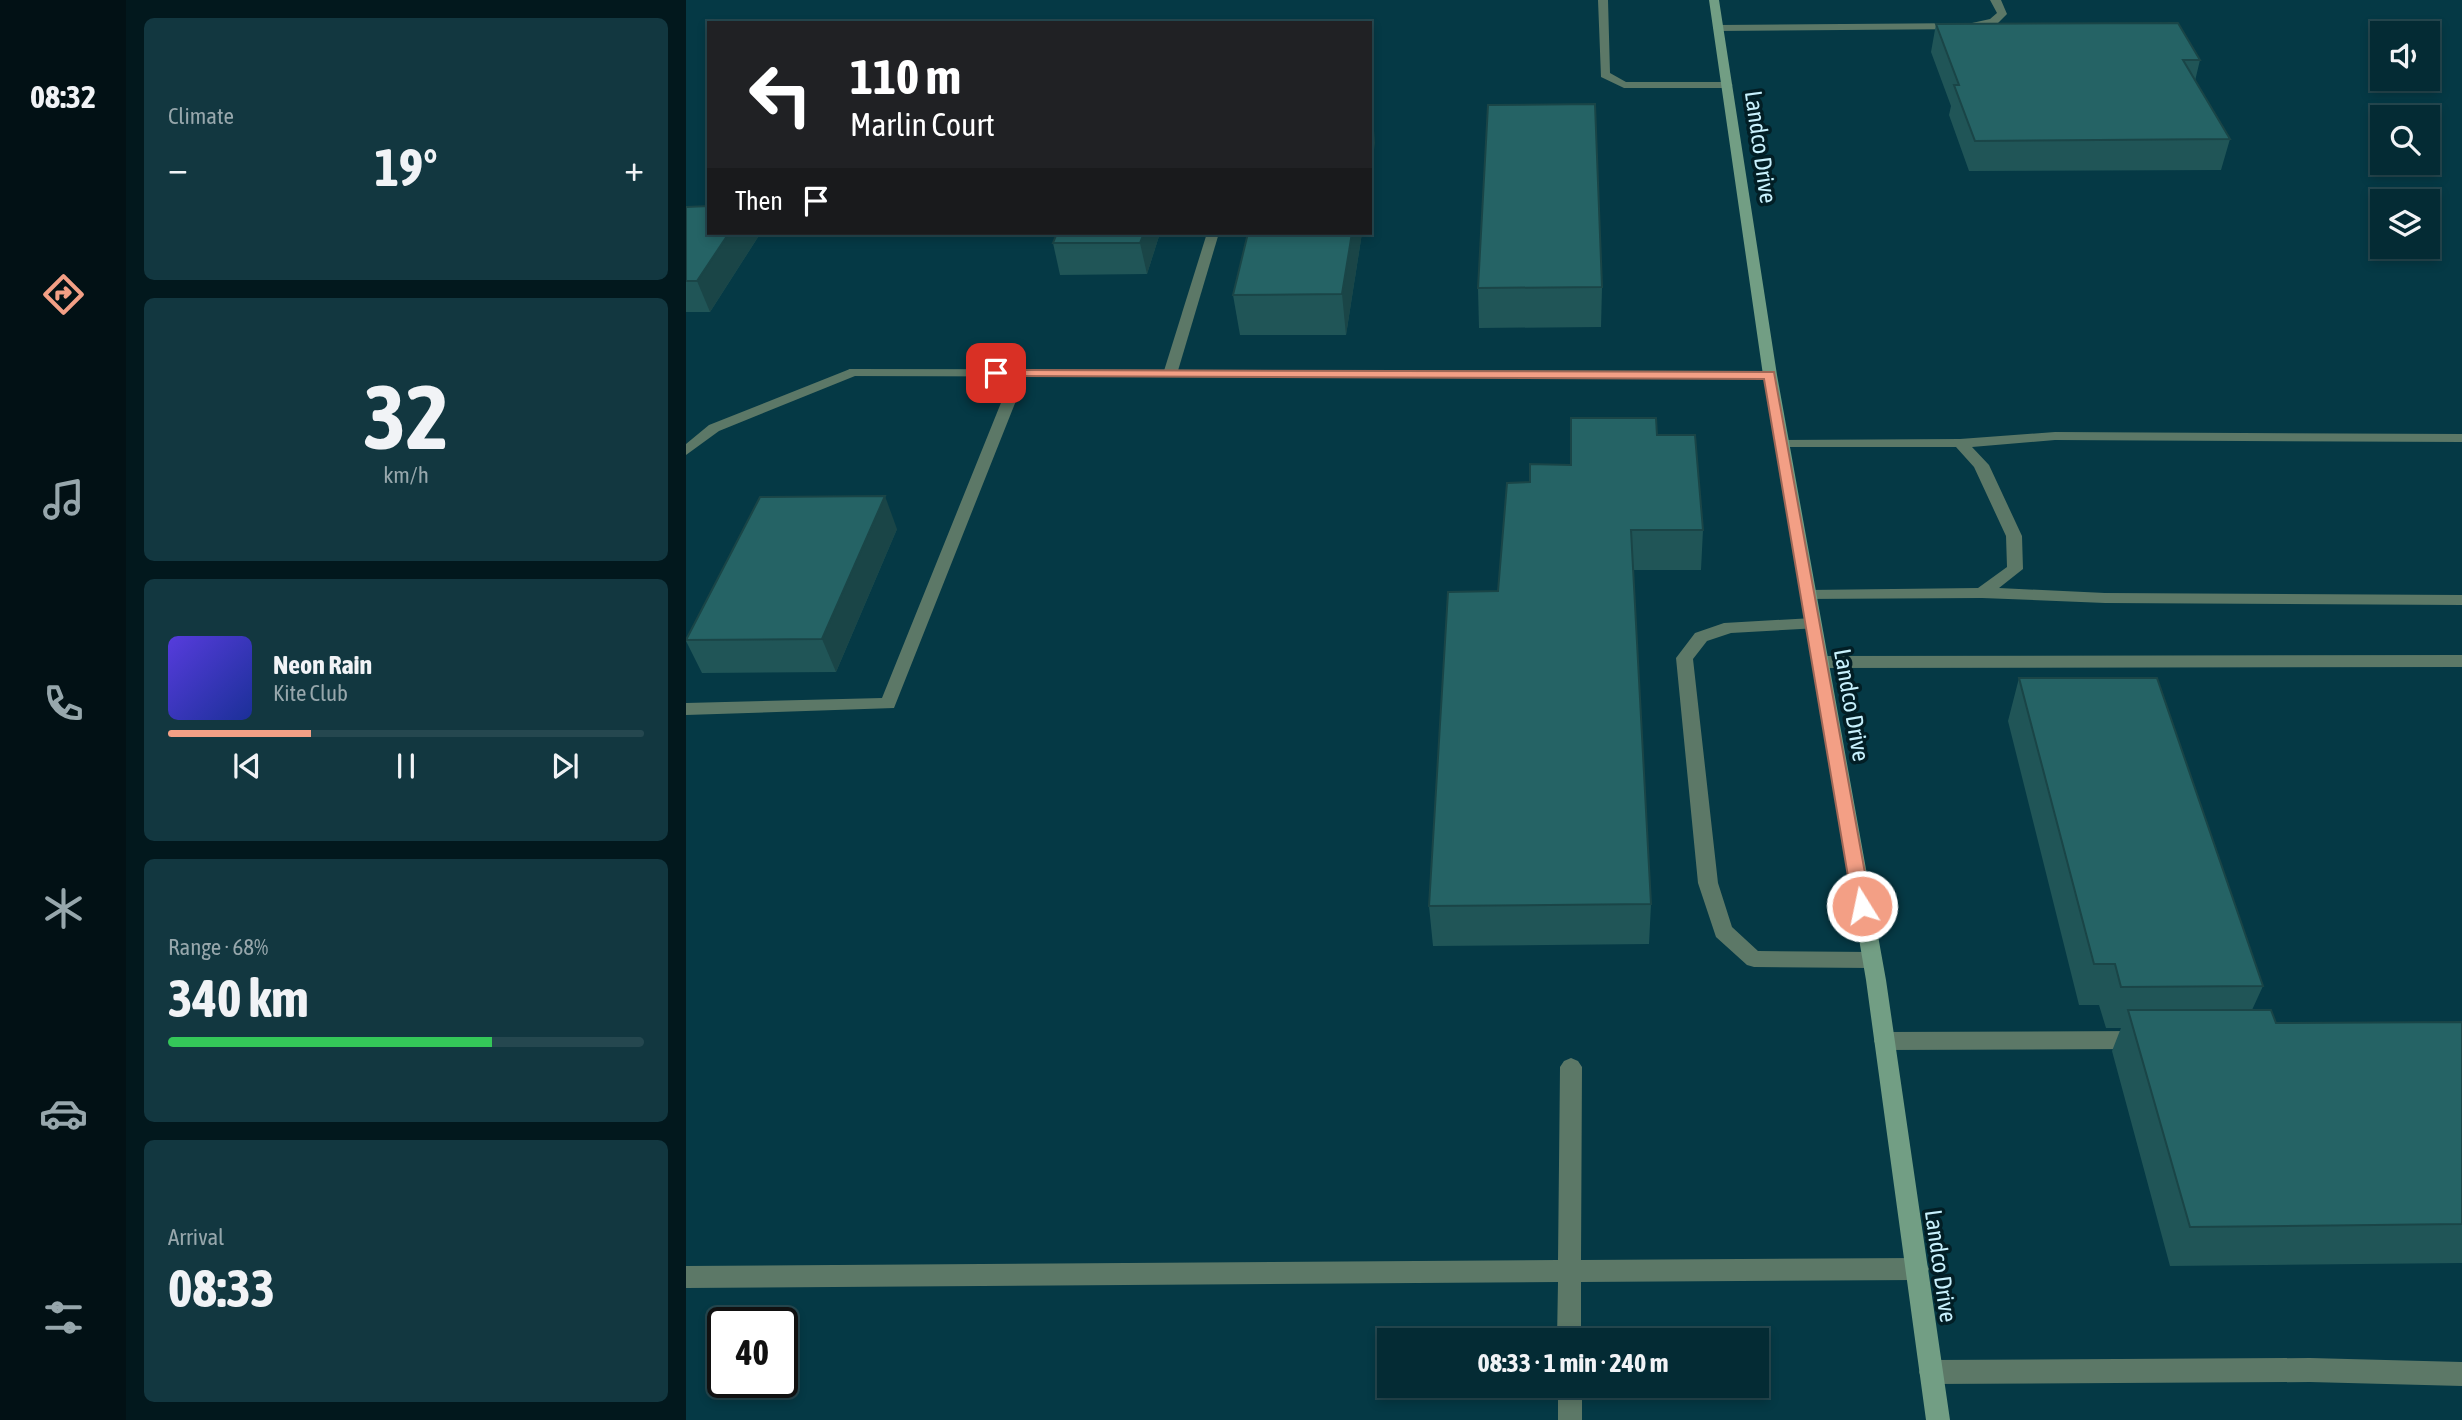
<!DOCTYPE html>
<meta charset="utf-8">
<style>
:root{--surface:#042b34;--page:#123740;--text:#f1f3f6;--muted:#97a7ac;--line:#25474f;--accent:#f39f85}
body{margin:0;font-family:"Asap Condensed",sans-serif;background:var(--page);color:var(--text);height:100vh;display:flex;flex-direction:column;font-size:26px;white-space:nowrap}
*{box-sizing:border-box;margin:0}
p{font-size:23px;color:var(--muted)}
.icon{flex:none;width:38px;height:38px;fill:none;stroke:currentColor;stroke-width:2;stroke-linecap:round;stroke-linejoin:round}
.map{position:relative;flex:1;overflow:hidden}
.side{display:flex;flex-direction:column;gap:18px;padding:18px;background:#02181d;width:560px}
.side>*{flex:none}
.guide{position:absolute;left:21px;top:21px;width:665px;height:214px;border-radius:0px;box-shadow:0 4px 10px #0003,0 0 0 2px var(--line);background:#202124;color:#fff;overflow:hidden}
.buttons{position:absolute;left:1684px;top:21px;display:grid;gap:14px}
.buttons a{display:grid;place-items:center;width:70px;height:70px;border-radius:0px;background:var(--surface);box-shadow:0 4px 10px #0003,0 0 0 2px var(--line);font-size:35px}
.speed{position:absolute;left:21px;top:1307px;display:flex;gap:14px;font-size:35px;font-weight:700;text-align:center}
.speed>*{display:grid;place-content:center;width:91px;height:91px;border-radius:50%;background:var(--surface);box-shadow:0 4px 10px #0003,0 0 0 2px var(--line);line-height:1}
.speed .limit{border:4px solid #111;border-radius:10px;background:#fff;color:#111}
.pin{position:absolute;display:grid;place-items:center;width:60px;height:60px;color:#fff;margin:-30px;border-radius:14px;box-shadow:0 4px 10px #0006}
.me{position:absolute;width:77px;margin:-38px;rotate:350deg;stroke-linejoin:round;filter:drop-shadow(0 0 5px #0008)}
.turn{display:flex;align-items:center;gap:24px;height:147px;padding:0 28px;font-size:32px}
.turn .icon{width:91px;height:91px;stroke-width:2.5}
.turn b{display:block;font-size:49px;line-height:60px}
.then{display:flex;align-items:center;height:66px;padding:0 28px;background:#0003;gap:14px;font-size:26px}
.big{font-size:52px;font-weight:700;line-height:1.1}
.side .widget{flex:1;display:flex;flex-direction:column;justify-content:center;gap:10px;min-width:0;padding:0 24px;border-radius:10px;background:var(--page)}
.side .dial{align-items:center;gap:0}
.dial b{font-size:91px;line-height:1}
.song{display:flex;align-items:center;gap:21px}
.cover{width:84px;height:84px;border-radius:10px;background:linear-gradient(135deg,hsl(250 70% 55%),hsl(230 70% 35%))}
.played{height:7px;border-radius:4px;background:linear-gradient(90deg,var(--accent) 30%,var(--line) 30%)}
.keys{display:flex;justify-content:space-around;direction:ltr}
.heat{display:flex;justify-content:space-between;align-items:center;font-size:38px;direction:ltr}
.charge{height:10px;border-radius:5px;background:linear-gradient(90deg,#34c759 68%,var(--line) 0)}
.trip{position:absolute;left:691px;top:1328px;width:392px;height:70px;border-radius:0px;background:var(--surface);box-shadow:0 4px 10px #0003,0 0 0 2px var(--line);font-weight:700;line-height:70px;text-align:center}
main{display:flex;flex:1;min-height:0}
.dock{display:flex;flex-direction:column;width:126px;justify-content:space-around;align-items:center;background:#021115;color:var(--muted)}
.dock .icon{width:49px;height:49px}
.dock .current{color:var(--accent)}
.dock b{font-size:32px;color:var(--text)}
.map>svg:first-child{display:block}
</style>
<main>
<nav class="dock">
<b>08:32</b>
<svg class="icon current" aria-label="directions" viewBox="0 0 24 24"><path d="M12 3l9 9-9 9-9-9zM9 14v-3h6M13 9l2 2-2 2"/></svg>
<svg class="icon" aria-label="music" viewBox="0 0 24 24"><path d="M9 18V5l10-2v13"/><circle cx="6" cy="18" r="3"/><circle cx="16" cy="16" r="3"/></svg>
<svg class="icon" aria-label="phone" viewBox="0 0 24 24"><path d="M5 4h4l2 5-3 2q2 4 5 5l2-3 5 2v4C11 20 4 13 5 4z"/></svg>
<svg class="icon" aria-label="climate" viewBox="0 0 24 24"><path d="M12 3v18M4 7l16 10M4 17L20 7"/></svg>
<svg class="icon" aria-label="car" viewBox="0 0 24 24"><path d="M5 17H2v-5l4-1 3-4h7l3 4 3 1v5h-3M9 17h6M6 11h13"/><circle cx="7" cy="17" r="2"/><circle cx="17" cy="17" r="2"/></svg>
<svg class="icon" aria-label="filters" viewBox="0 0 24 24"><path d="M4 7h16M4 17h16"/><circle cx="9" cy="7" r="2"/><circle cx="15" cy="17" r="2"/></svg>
</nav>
<section class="side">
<div class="widget"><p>Climate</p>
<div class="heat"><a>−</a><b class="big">19°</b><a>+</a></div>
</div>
<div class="widget dial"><b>32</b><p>km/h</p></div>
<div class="widget">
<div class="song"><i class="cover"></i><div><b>Neon Rain</b><p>Kite Club</p></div></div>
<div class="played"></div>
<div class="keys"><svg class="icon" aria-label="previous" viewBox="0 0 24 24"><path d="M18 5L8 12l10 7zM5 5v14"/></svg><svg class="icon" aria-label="pause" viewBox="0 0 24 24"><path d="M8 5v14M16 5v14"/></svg><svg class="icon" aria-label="next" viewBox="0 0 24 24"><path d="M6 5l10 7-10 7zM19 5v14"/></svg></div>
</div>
<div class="widget"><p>Range · 68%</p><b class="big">340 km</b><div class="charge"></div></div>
<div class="widget"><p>Arrival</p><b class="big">08:33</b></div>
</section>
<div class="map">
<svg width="1776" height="1420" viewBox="0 0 1776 1420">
<rect width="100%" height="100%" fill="#053945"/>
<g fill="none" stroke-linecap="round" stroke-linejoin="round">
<g fill="#5c7867" fill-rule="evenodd">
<path d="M912,0H922L924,73L940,82H1041L1047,85L1041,88H938L915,77Z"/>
<path d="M1304,0H1315L1321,14L1311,24L1286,29L1032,31L1027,28L1032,25L1286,23L1304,19L1311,13Z"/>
<path d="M521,233H533L491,374L489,377H479L477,374Z"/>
<path d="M164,369L169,370V376L33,431L0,455V444L23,425Z"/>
<path d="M334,369L341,373L208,708L0,715V703L196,698L327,373Z"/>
<path d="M1369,432L1776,434V442L1369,440L1286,447L1303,465L1336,536L1337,569L1313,588L1419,593L1776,595V605L1419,603L1296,598L1116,599L1114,595L1122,590L1292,588L1321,567L1320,536L1288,467L1270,447H1096L1089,443L1091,440L1274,439Z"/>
<path d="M1127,618L1133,620L1135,624L1133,628L1045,633L1021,641L1007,659L1032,883L1046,927L1072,951L1185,952L1192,954L1195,960L1192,966L1185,968L1068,967L1061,965L1030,937L1012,883L990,658L1009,633L1038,623Z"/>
<path d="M1776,655V667L1134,668L1125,662L1134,656Z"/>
<path d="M1453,1031L1460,1034L1463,1040L1460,1046L1453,1049L1198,1050L1191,1047L1188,1041L1191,1035L1198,1032Z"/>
<path d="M885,1058L892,1061L896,1067L895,1260L1231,1258L1239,1261L1243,1269L1239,1277L1231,1280L895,1282V1340H871L872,1282L0,1288V1266L872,1260L874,1067L878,1061Z"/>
<path d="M1624,1358L1776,1362V1386L1624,1382L1245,1384L1236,1380L1233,1372L1236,1364L1245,1360Z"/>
<rect x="872" y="1386" width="24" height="34"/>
</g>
<path fill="#5c7867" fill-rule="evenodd" d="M164,369L1084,371L1091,375L1084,379L159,376L157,373Z"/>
<path fill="#729e84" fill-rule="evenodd" d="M1023,0H1033L1091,375L1200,980L1264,1420H1240L1180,980L1077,375Z"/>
</g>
<g fill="#205557">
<path d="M1250,24L1514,60L1509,81L1544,139L1535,170L1283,171L1263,115L1265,106L1245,52Z"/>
<path d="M0,207L72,237L24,312H0Z"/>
<path d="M371,233H474L461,274L374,275L367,243Z"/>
<path d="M676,233L660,335H554L547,295Z"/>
<path d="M916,287L915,327L793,328L792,288Z"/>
<path d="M971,435L1017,530L1015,570H947L965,904L963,944L747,946L743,906L812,591L844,482L885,465Z"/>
<path d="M211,529L150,672L16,673L0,641V638Z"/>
<path d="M1333,678L1577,986L1566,1010L1590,1023L1776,1022V1263L1484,1266L1426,1051L1435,1028H1420L1413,1005H1393L1322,721Z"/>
</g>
<g fill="#1a4547">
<path d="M686,105L689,143L684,175V115Z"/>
<path d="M43,233H71L72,237L24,312L11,281Z"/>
<path d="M458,233H474L461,274L454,243Z"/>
<path d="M666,233H676L660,335L656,294Z"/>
<path d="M199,496L211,529L150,672L136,639Z"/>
</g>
<g fill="#256365" stroke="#1a4547" stroke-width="2">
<path d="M1492,23L1514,60H1497L1544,139L1289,141L1268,85H1273L1250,24Z"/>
<path d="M909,104L916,287L792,288L802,105Z"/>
<path d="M23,206V233H43L11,281H0V207Z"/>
<path d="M371,233H458L454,243H367Z"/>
<path d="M562,233H666L656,294L547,295Z"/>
<path d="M885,418H970L971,435H1009L1017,530H945L965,904L743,906L762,592L812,591L821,483L844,482V464L885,465Z"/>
<path d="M199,496L136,639L0,640L74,497Z"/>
<path d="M1333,678H1471L1577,986L1435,987L1429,964H1408Z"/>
<path d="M1442,1010H1585L1590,1023L1776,1022V1224L1504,1227Z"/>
</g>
<path fill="#f39f85" stroke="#9e6756" stroke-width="2" d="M310,370L1088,372L1185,906L1182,911H1170L1167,906L1078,379L306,376V371Z"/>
<g text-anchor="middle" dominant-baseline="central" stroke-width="7" stroke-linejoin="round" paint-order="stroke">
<g font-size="24" fill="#c8f1fd" stroke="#021e25">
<text transform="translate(1075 147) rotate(82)">Landco Drive</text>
<text transform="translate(1166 705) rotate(80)">Landco Drive</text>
<text transform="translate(1255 1266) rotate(82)">Landco Drive</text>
</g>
</g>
</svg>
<div class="buttons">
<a><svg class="icon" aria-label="sound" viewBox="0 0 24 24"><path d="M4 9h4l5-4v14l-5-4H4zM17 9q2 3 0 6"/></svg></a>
<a><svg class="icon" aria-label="search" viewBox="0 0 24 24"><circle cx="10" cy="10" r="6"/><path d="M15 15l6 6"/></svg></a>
<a><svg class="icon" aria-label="layers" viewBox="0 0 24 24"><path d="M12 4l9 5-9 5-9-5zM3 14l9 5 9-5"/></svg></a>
</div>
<div class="speed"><div class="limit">40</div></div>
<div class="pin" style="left:310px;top:373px;background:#d93025"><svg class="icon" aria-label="arrive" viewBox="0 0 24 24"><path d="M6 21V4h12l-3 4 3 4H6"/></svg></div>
<svg class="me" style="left:1176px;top:906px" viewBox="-20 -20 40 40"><circle r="17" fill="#f39f85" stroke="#fff" stroke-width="3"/><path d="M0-11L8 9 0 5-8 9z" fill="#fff"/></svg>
<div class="trip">08:33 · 1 min · 240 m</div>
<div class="guide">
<div class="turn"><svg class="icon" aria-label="left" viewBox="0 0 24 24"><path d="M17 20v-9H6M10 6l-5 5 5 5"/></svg><div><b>110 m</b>Marlin Court</div></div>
<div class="then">Then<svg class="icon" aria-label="arrive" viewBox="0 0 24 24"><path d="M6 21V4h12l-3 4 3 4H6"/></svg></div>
</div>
</div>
</main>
